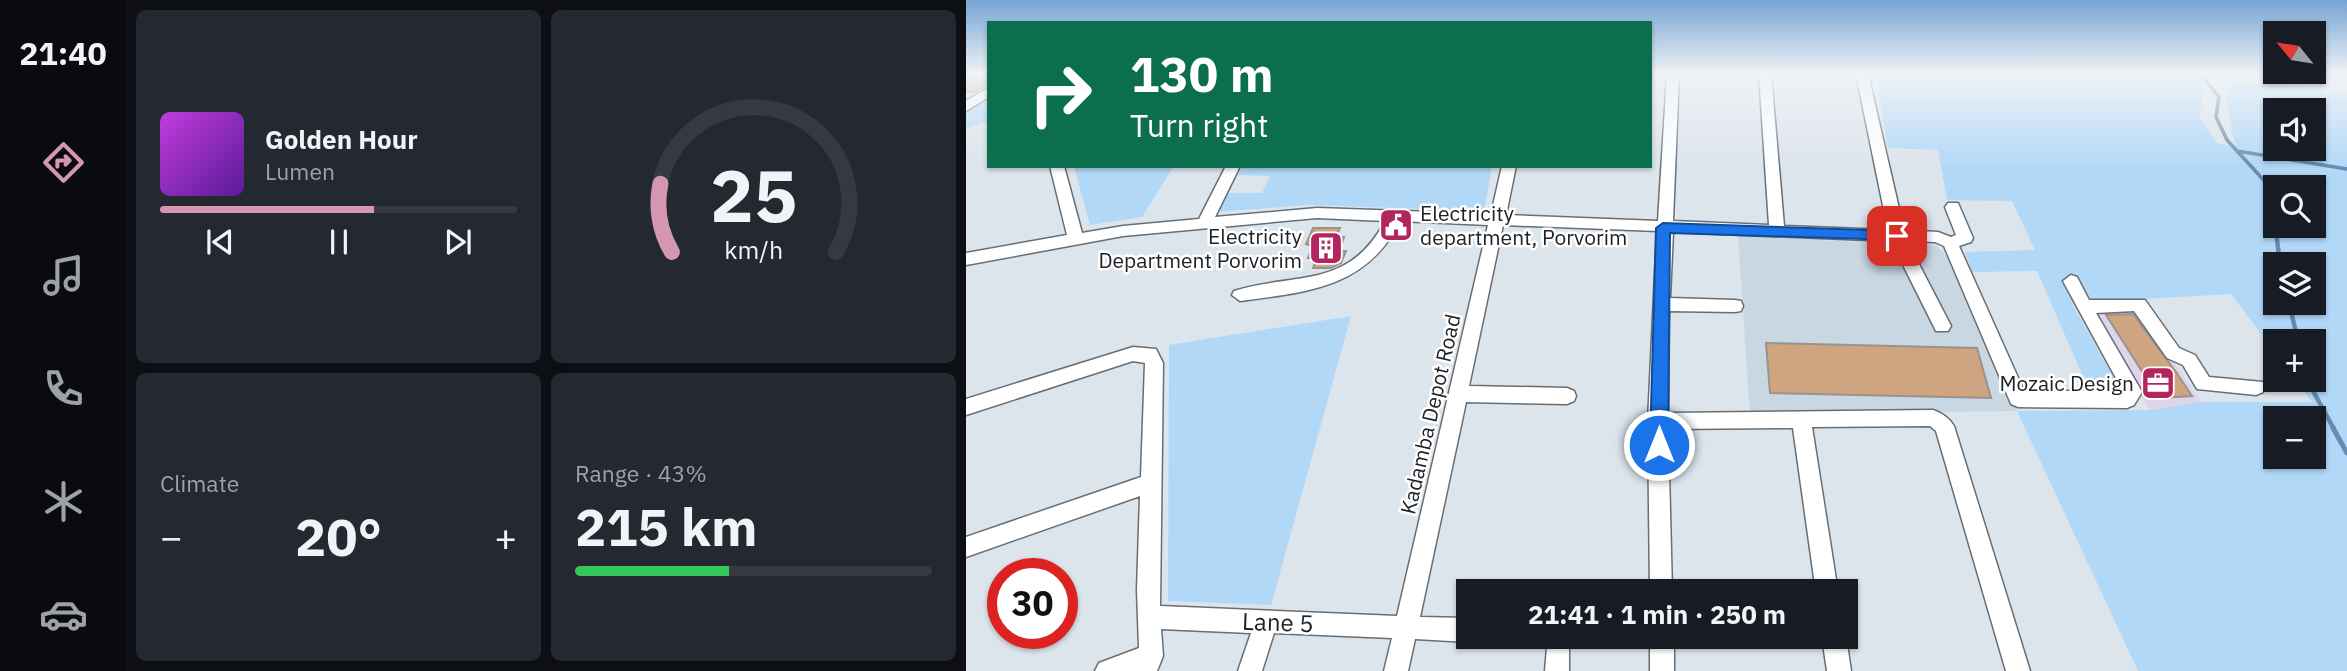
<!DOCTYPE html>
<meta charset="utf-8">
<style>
:root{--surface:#171b24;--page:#242831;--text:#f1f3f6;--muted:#9ea1a6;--line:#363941;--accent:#d596b2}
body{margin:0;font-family:"IBM Plex Sans",sans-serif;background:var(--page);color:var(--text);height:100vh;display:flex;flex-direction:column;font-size:26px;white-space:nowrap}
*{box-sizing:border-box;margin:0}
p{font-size:23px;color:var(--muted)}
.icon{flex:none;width:38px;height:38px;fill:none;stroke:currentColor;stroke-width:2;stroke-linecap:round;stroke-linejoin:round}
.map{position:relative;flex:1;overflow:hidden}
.side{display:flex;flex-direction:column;gap:10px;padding:10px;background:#0d0f14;width:840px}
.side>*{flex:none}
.guide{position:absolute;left:21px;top:21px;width:665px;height:147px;border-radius:0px;box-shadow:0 2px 5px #0004;background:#0b6e4f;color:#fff;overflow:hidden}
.needle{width:46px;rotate:300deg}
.buttons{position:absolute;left:1297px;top:21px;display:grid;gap:14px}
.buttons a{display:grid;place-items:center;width:63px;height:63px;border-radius:0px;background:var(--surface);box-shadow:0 2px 5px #0004;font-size:35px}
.speed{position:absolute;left:21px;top:558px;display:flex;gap:14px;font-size:35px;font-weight:700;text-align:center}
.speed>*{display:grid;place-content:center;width:91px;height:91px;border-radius:50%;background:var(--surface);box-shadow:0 2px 5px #0004;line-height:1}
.speed .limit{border:10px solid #d22;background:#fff;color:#111}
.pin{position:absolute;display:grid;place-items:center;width:60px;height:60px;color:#fff;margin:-30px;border-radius:14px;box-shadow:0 4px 10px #0006}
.me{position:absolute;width:77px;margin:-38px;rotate:0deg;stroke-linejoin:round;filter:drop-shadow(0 0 5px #0008)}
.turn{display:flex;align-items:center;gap:24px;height:147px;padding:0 28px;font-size:32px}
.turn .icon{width:91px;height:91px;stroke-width:2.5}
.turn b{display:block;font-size:49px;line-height:60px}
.big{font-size:52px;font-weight:700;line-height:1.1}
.side .tile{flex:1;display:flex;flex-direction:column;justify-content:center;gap:10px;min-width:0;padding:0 24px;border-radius:10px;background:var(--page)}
.side .dial{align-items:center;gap:0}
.dial svg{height:182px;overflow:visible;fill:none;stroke:var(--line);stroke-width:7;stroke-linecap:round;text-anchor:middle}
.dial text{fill:var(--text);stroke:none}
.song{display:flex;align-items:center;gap:21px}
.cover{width:84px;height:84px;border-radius:10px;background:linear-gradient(135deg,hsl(290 70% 55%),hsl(270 70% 35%))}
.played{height:7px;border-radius:4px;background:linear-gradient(90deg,var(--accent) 60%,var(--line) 60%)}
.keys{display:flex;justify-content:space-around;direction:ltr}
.heat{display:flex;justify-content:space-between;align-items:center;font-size:38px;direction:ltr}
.charge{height:10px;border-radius:5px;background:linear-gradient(90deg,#34c759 43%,var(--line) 0)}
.side .tiles{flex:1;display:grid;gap:10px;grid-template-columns:repeat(2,1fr)}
.trip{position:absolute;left:490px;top:579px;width:402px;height:70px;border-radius:0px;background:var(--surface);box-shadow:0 2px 5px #0004;font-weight:700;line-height:70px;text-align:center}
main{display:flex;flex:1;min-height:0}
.tab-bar{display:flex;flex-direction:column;width:126px;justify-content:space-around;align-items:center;background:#090b0e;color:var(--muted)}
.tab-bar .icon{width:49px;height:49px}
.tab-bar .selected{color:var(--accent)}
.tab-bar b{font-size:32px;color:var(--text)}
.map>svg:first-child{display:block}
</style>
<main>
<nav class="tab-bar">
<b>21:40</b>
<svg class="icon selected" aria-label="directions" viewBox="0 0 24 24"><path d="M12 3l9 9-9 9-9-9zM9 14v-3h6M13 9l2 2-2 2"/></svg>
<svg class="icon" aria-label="music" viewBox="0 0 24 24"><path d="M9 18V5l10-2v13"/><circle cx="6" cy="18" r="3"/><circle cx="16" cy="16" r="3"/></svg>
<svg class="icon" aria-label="phone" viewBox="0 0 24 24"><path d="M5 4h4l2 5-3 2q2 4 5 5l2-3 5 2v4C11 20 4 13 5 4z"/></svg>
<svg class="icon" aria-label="climate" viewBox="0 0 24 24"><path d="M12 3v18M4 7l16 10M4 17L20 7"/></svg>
<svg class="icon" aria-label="car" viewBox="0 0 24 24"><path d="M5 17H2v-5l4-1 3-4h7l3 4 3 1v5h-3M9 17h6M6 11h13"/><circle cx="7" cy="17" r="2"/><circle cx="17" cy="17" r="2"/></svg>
</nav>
<section class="side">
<div class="tiles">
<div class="tile">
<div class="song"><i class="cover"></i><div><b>Golden Hour</b><p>Lumen</p></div></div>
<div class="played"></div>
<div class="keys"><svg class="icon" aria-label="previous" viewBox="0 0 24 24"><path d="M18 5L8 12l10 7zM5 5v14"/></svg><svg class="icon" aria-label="pause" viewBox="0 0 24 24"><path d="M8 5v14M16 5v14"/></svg><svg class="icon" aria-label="next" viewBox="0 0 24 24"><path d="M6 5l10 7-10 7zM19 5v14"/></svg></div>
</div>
<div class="tile dial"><svg viewBox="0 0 100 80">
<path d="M14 69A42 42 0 1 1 86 69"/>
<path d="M14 69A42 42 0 0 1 9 39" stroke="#d596b2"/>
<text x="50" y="56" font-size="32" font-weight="700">25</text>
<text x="50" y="72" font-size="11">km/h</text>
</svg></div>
<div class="tile"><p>Climate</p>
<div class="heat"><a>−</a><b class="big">20°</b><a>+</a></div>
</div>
<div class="tile"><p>Range · 43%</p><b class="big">215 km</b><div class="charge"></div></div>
</div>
</section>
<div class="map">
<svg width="1381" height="671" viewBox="0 0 1381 671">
<rect width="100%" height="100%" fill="#dce4ec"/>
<path fill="#dfd4e9" d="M1171,308L1235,402L1184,410L1127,312Z"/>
<path fill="#c9d7e3" d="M772,236L971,246L983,258L1051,411L784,414Z"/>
<g fill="#b2d8f8" fill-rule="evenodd">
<path d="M910,74H1233L1237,77L1234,118L1251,143L1269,146L1260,98L1263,82L1331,86L1381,94V671H1172L1051,411L1184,410L1235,402H1346L1330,380H1348V341H1309V352L1265,294L1106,303L1154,389L1122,388L1071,271L1006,272L999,252L1069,250L1046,201L981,200L972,150L922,148ZM1309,110H1348V149H1309ZM1309,187H1348V226H1309ZM1309,264H1348V303H1309ZM1309,418H1348V457H1309Z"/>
<path d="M23,94V121L0,129V110Z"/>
<path d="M108,166H208L176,217L124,225Z"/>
<path d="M278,166H526L518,211L343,205L250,212L262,193H296L304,176L272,175Z"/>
<path d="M385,316L305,605L202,601L203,345Z"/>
</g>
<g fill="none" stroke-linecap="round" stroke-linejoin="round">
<g stroke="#688bb0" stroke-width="3.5">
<path d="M1234,74L1253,97L1250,117L1261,140L1304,187L1310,233"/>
<path d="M1271,151L1381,169"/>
</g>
<g stroke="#688bb0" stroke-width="4.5">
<path d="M1310,231L1314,264"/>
<path d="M1323,303L1332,341"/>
<path d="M1341,380L1368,429"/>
</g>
<path stroke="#688bb0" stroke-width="5" d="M1367,428L1381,453"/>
</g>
<g fill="#cfa481" stroke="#9a928c" stroke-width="2">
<path d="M0,74H23V82L9,92H0Z"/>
<path d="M347,228H374L370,237H378L373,251H380L375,263L365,268H347L351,258H342L347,246L340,244Z"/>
<path d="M1167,314L1210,372L1226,396L1193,398L1140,315Z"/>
<path d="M800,343L1011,348L1025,398L804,393Z"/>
</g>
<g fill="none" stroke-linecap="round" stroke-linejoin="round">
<g stroke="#676f75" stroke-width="3">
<g id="minor">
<path d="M701,74H713L707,221L803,225L793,74H805L818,226L922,230L890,74H902L938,230L972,232L985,237L990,235L979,207L982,203H992L1007,238L1005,242L993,246L1058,391H1157L1097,281L1105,275L1111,277L1123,300H1179L1213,348L1229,355L1243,377L1297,382L1299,387L1297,392L1290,395L1231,389L1217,365L1201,358L1168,311L1130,313L1176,392L1168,405L1161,408L1052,407L1045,404L1043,399L978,246L969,242L941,241L985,326L982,331H970L925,241L707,232L704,298L769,300L775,301L777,306L775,311L769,312L703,311L702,413L967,410C976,413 983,418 988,426L1064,671H1040L970,431L964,426L846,427L872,592H850L827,428L702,429L706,592H684L682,421L691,231L537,225L503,386L601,388L608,391L610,396L608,401L601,404L500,402L454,617L502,618V637H511L502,642L449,639L442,671H418L426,638L308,633L296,671H272L285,633L195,629L197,656L191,671H129L133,663L173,648L171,590L174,496L0,557V537L175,477L179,363L167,361L0,415V399L167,347L190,349L197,363L194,606L431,616L522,225L434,221C401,288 341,292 274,301L266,295L268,291C329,272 383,290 419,221L351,218L157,236L0,265V253L101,235L84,166H98L116,233L157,226L233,219L260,166H274L249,217L351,208L525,214L536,166H550L540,215L692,221Z"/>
<path d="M23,87V97L0,111V101Z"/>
<path d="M575,637H603V671H579L581,647Z"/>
<rect x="684" y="637" width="24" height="34"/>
<path d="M856,637H880L885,671H861Z"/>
</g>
</g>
<use href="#minor" fill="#fff" fill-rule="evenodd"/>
</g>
<linearGradient id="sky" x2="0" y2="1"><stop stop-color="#75a4d2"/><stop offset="0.44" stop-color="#eff3f6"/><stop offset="1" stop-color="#eff3f6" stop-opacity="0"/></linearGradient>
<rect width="1381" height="168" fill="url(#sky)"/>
<path fill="#1a73e8" stroke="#114b97" stroke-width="2" d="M697,223L931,231L938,236L931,240L704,233L702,445L699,450L693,453L686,450L684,445L690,228Z"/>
<defs>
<g id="civic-square" transform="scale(1.75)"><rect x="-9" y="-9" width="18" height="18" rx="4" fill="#b2255f" stroke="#fff"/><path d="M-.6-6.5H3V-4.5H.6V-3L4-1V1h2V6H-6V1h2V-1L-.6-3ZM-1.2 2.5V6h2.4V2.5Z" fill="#fff"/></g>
<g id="building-square" transform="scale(1.75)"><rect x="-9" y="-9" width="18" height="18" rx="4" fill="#b2255f" stroke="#fff"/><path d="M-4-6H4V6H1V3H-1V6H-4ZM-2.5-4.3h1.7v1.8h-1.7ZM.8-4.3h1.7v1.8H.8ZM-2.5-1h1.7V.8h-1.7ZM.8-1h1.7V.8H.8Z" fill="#fff"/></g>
<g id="office-square" transform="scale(1.75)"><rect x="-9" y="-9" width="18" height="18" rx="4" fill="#b2255f" stroke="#fff"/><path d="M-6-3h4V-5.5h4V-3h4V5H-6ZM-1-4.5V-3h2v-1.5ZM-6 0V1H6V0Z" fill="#fff"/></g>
</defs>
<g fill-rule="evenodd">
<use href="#civic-square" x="430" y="225"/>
<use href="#building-square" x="360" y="248"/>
<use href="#office-square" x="1192" y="383"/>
</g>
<g text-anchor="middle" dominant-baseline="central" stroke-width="5" stroke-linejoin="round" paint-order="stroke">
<g font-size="21" fill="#202225" stroke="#fff" text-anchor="end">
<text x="454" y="213" text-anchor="start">Electricity<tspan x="454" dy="24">department, Porvorim</tspan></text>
<text x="336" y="236">Electricity<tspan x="336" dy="24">Department Porvorim</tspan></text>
<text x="1168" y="383">Mozaic Design</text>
</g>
<g font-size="21" fill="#202225" stroke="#fff">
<text transform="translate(464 414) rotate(-77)">Kadamba Depot Road</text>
</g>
<g font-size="24" fill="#202225" stroke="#fff">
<text transform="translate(312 622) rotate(2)">Lane 5</text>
</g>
</g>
</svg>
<div class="buttons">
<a><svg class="needle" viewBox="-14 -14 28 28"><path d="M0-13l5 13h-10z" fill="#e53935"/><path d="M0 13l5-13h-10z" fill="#9ea1a6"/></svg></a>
<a><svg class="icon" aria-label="sound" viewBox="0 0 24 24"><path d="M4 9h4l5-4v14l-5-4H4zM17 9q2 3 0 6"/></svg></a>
<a><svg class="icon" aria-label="search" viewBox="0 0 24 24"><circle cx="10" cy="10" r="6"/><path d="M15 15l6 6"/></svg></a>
<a><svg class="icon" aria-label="layers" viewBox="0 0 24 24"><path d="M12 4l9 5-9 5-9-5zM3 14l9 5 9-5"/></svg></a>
<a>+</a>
<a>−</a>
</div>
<div class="speed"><div class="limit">30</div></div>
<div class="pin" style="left:931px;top:236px;background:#d93025"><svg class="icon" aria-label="arrive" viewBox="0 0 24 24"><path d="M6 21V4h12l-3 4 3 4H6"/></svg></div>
<svg class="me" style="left:693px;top:445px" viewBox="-20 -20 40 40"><circle r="17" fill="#1a73e8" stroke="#fff" stroke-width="3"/><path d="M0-11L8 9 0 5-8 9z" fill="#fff"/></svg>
<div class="trip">21:41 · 1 min · 250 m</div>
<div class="guide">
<div class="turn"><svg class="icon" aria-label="right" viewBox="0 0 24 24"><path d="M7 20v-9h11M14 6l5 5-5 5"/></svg><div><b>130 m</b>Turn right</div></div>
</div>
</div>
</main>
